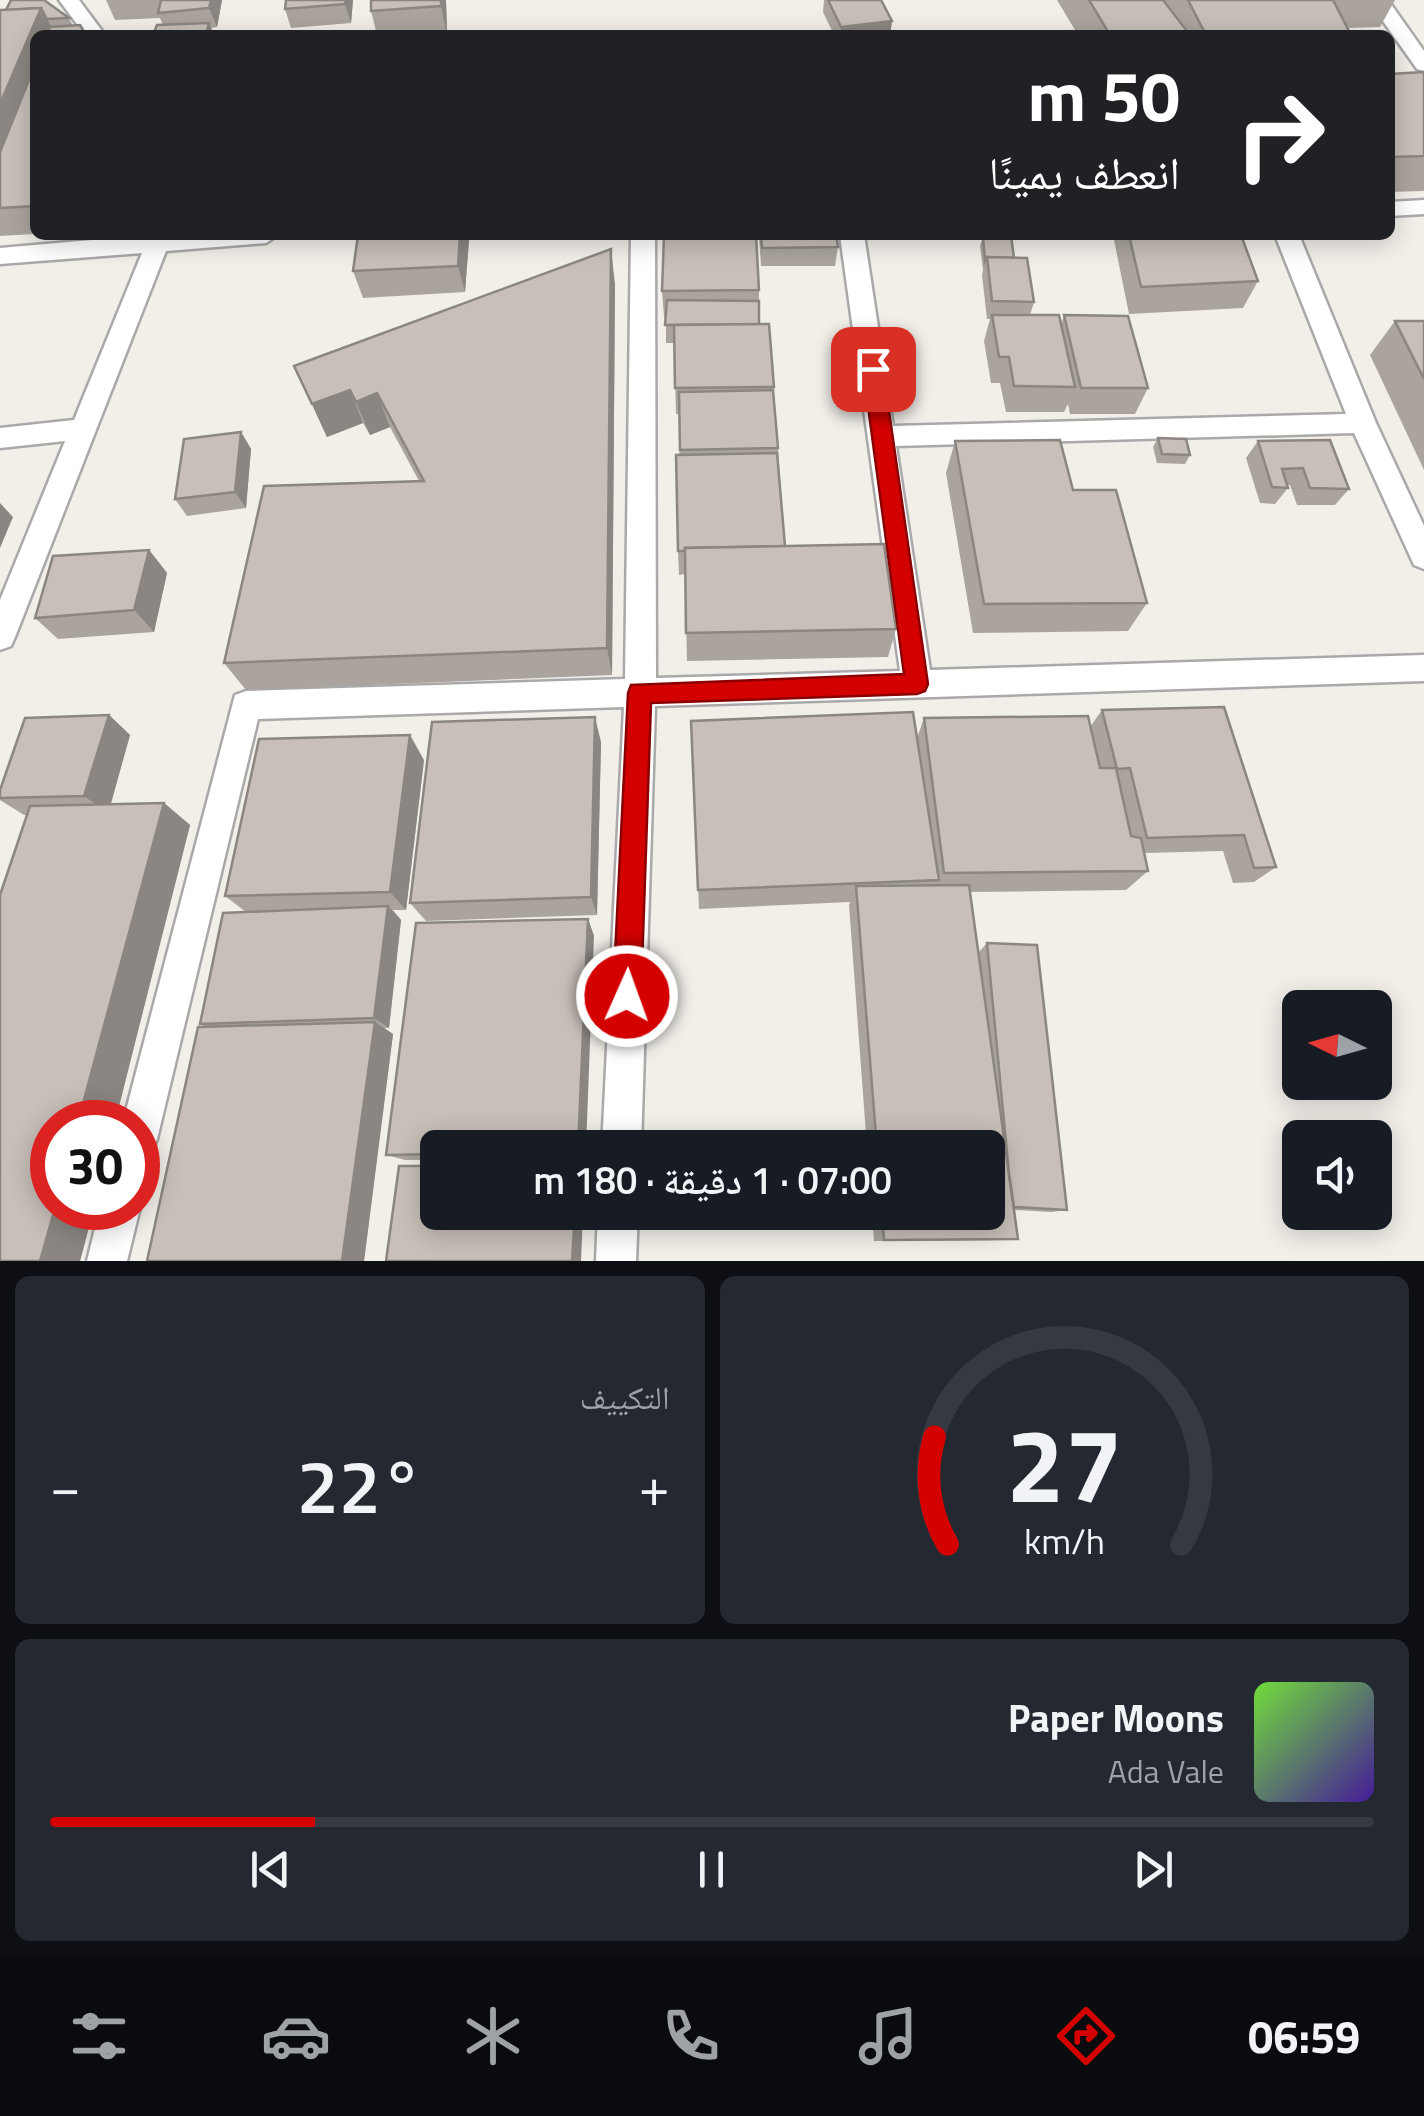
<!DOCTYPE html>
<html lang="ar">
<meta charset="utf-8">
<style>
:root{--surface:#171b24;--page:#242831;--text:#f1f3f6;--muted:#9ea1a6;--line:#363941;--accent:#d40000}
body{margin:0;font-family:"Titillium Web","Noto Naskh Arabic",sans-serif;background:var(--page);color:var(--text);direction:rtl;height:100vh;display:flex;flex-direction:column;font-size:38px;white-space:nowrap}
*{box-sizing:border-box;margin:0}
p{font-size:32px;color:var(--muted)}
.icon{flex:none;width:55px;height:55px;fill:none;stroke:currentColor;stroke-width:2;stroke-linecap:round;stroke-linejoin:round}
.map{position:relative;height:1261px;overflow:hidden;direction:ltr}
.side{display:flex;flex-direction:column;gap:15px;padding:15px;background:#0d0f14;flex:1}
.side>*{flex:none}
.banner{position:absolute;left:30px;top:30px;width:1365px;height:210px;border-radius:15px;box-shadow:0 5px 25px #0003;direction:rtl;background:#202124;color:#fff;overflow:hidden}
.needle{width:65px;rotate:275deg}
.fabs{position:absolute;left:1282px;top:990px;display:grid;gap:20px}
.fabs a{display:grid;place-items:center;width:110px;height:110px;border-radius:15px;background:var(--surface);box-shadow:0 5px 25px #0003;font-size:50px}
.speed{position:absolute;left:30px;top:1100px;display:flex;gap:20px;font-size:50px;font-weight:700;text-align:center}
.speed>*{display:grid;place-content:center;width:130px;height:130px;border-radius:50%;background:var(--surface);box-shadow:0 5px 25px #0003;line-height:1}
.speed .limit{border:15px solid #d22;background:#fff;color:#111}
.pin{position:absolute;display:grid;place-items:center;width:85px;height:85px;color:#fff;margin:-42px;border-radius:20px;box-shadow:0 5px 15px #0006}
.me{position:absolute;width:110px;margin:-55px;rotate:2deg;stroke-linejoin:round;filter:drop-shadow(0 0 8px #0008)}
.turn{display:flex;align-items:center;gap:35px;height:210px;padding:0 50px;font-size:45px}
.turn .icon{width:130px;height:130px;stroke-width:2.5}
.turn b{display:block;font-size:70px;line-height:85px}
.big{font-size:75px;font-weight:600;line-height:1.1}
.side .tile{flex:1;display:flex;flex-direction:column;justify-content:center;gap:15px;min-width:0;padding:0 35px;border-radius:15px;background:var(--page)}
.side .dial{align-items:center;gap:0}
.dial svg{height:260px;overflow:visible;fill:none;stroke:var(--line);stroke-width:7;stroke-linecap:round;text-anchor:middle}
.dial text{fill:var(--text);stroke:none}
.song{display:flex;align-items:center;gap:30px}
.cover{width:120px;height:120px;border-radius:15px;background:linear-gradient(135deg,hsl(100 70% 55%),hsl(260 70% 35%))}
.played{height:10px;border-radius:5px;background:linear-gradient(90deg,var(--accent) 20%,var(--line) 20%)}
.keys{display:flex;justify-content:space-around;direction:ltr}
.heat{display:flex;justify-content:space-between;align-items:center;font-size:55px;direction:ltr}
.side .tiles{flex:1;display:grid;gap:15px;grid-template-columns:1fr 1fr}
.tile:last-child{grid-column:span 2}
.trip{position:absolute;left:420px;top:1130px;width:585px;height:100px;border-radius:15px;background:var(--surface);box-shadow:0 5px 25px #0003;font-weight:600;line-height:100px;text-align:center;direction:rtl}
.tabs{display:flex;height:160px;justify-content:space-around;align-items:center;background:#090b0e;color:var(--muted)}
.tabs .icon{width:70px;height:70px}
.tabs .current{color:var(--accent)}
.tabs b{font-size:45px;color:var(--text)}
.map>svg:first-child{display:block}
</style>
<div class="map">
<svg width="1424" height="1261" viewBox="0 0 1424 1261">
<rect width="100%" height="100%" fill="#f2efe9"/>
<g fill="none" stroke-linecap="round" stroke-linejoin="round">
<g stroke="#a9a9a9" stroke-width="5">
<g id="street">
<path d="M59,0H79L105,35H85Z"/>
<path d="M1368,0H1388L1424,51V71L1417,69Z"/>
<path d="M1424,200V214L1390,216V202Z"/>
<path d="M149,235H278L266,243L166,251L15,637L11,646L0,650V600L65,441L0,448V428L74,420L142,253L0,264V248Z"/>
<path d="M631,235H655L656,678L900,671L840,235H864L893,426L1346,414L1275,235H1299L1376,423L1424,526V569L1414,565L1354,433L896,446L930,670L1424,655V681L655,706L641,1148H602L624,707L258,719L157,1139L152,1153L138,1158V1122H123L235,695L246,691L625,679Z"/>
<path d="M138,1202L140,1208L127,1261H87L100,1208H138Z"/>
<path d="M598,1212H638L636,1261H596Z"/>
</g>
</g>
<use href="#street" fill="#fff" fill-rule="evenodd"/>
</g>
<g fill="#aba49e">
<path d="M106,0H222L217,27L211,28L214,35H153L163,25L160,18L115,20Z"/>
<path d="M286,0H353L351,23L291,28L285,9Z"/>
<path d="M446,0L447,34L377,35L371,11Z"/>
<path d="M824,0H881L892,21L890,35H834L823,12Z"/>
<path d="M1057,0H1395L1380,27L1347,28L1351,35H1078Z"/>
<path d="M0,10L69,18L73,26L35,35V234L0,236Z"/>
<path d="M1424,72V191L1390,192V74Z"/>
<path d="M759,235H836L838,247L835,266H761Z"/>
<path d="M992,235H1011L1014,258L1034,302L1030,315L1061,324L1064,315L1148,388L1135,414H1070L1068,404L1064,412H1006L1000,383H991L984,341L990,319H987L982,275L983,270L980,246L983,237H991Z"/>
<path d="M1113,235H1241L1258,281L1243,308L1129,314Z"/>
<path d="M469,240L465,292L363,298L353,271Z"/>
<path d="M615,284L612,675L246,690L224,663L419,481L390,427L370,435L363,423L327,437L294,366Z"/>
<path d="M759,290V324H769L785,546L896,629L888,657L687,661L685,574L679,575L678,551L680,414H676L674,343H666V317H664L662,291Z"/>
<path d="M1395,321H1424V470L1370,355Z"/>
<path d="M241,432L251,449L246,508L187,516L175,499Z"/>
<path d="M1158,438L1190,455L1185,464L1157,463L1153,447Z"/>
<path d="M955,441L1073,490L1147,603L1128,631L973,633L946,473Z"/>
<path d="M1258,441L1349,489L1335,505H1297L1290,485H1287L1288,488L1275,504L1260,503L1246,458Z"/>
<path d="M149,550L167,573L154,632L58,639L35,618Z"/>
<path d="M1224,707L1276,867L1254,882L1233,883L1223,851L1145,853L1148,871L1126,890L970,892L978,953L987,943L1067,1210L1051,1212L1014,1210L1000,1240L874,1241L872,1212H988V1148H867L849,905L850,902L699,909L691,721L917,738L924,718L1090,727L1102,710Z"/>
<path d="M109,715L130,735L111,804L164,803L190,825L115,1122H52V1208H94L80,1261H0V895L27,815H24L0,800V790L25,718Z"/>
<path d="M601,742L597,915L426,921L410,903Z"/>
<path d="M424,760L406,910H393L401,920L389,1028H384L393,1034L364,1261H147L206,1027L200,1024L246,912L225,896Z"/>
<path d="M588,919L594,936L438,1148V1160H405L386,1155Z"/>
</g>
<g fill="#8b8681">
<path d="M211,0H222L217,27L209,8Z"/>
<path d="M346,0H353L351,23L345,4Z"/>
<path d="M441,0H446L447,34L441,6Z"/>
<path d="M41,8L56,35H35V108L0,196V104Z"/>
<path d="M892,21L890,35H840L841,27Z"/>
<path d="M209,23L214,35H206Z"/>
<path d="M460,235H467L469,240L465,292L458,266Z"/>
<path d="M611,249L615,284L612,675L607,648Z"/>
<path d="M350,390L363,423L327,437L312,404Z"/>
<path d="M377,393L390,427L370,435L356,402Z"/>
<path d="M241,432L251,449L246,508L235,492Z"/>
<path d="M0,503L13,517L0,548Z"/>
<path d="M149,550L167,573L154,632L134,610Z"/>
<path d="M109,715L130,735L108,813L84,796Z"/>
<path d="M595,717L601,742L597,915L591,897Z"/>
<path d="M410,735L424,760L406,910L390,892Z"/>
<path d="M164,803L190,825L115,1122H78Z"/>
<path d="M388,906L401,920L389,1028L374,1018Z"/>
<path d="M588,919L594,936L586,1148H578Z"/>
<path d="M375,1022L393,1034L364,1261H342Z"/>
<path d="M55,1208H94L80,1261H40Z"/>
<path d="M575,1212H583L581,1261H572Z"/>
</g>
<g fill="#c7bfb8" stroke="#8b8681" stroke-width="2.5">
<path d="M11,0H44L69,18L47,19L41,8L6,10Z"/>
<path d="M161,0H211L209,8L158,13Z"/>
<path d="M286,0H346L345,4L285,9Z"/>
<path d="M371,0H441V6L371,11Z"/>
<path d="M828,0H881L892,21L841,27Z"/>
<path d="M1089,0H1163L1190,35H1110Z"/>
<path d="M1188,0H1333L1351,35H1206Z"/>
<path d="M41,8L0,104V10Z"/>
<path d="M209,23L206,35H153L157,25Z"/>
<path d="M80,25L86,35H47L50,27Z"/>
<path d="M35,65V206L0,208V152Z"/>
<path d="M1424,72V156L1390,157V74Z"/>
<path d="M358,235H460L458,266L353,271Z"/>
<path d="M664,235H756L759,290L662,291Z"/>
<path d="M761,235H836L838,247L762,248Z"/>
<path d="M994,235H1011L1014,258L987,257L985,261L983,237H994Z"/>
<path d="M1129,235H1241L1258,281L1141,287Z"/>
<path d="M611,249L607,648L224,663L264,486L424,481L377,393L356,402L350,390L312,404L294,366Z"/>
<path d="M987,257L1027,258L1034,302L992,301Z"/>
<path d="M667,300L759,301V324L665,325Z"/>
<path d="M992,315H1059L1075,387L1014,386L1009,357H999Z"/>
<path d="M1064,315L1128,316L1148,388H1081Z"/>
<path d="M1395,321H1424V379Z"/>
<path d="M769,324L774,387L675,388L674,325Z"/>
<path d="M773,390L778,448L680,450L679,392Z"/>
<path d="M241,432L235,492L175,499L184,439Z"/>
<path d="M1158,438L1186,439L1190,455L1162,454Z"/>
<path d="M1060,440L1073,490H1116L1147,603L984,604L955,441Z"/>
<path d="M1330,440L1349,489L1310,488L1303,468L1282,469L1288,488L1272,487L1258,441Z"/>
<path d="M777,453L785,546L685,548V551H678L676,455Z"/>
<path d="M884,544L896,629L686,633L685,548Z"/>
<path d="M149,550L134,610L35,618L53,556Z"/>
<path d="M1224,707L1276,867L1254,868L1244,835L1147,838L1130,768L1117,769L1102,710Z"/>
<path d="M913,712L939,880L698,890L691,721Z"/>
<path d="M109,715L84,796L0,798V790L25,718Z"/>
<path d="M1088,716L1100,768H1116L1131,836L1141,838L1148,871L944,873L924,718Z"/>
<path d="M595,717L591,897L410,903L432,722Z"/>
<path d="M410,735L390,892L225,896L259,739Z"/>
<path d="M164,803L78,1122H52V1208H55L40,1261H0V895L30,806Z"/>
<path d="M969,885L1018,1239L884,1240L882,1212H988V1148H877L856,886Z"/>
<path d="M388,906L374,1018L200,1024L223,913Z"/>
<path d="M588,919L578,1148H438V1154L386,1155L416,923Z"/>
<path d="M987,943L1037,945L1067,1210L1014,1207L1009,1174Z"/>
<path d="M375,1022L342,1261H147L198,1027Z"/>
<path d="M399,1166H438V1212H575L572,1261H386Z"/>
</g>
<path fill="#d40000" stroke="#8a0000" stroke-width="2.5" d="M873,362L883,369L928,684L925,691L917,694L651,703L641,996L637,1006L627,1010L617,1006L613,996L628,693L631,685L904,674L863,369Z"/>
</svg>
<div class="fabs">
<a><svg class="needle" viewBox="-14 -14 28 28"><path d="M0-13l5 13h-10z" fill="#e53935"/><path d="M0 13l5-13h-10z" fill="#9ea1a6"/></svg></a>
<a><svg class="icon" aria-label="sound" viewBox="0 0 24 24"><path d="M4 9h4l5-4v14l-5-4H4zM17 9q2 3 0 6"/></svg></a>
</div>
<div class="speed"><div class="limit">30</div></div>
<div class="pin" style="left:873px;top:369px;background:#d93025"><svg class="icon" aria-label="arrive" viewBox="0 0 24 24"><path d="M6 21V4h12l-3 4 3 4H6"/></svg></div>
<svg class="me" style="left:627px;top:996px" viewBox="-20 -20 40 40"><circle r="17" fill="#d40000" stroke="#fff" stroke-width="3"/><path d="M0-11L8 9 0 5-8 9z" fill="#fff"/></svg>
<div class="trip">07:00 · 1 دقيقة · 180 m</div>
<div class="banner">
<div class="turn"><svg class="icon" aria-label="right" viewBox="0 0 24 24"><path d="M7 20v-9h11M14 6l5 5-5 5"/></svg><div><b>50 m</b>انعطف يمينًا</div></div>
</div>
</div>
<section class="side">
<div class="tiles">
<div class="tile dial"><svg viewBox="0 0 100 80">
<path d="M14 69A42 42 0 1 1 86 69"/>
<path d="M14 69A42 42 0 0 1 10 36" stroke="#d40000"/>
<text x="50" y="56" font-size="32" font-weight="700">27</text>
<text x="50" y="72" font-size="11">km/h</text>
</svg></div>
<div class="tile"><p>التكييف</p>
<div class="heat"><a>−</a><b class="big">22°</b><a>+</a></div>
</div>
<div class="tile">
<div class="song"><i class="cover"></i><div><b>Paper Moons</b><p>Ada Vale</p></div></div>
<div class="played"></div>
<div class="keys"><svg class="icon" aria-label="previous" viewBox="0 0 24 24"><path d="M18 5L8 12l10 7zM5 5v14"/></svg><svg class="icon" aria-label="pause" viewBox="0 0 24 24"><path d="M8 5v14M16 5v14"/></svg><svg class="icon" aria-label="next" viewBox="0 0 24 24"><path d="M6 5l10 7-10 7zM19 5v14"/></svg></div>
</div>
</div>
</section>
<nav class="tabs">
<b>06:59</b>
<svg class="icon current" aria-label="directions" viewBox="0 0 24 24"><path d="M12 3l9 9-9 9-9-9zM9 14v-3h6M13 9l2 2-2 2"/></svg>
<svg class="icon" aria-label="music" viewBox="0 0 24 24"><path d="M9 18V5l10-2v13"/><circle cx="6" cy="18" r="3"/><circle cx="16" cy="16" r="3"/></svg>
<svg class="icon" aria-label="phone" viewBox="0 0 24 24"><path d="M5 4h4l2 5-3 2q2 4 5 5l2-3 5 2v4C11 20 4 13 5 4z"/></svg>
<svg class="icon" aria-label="climate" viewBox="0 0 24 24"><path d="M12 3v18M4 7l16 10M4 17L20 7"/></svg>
<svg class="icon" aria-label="car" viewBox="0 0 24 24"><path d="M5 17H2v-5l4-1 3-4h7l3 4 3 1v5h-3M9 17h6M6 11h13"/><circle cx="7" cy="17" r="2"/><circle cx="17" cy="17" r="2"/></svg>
<svg class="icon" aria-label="filters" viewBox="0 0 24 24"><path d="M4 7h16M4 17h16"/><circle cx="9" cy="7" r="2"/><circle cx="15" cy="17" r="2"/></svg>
</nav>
